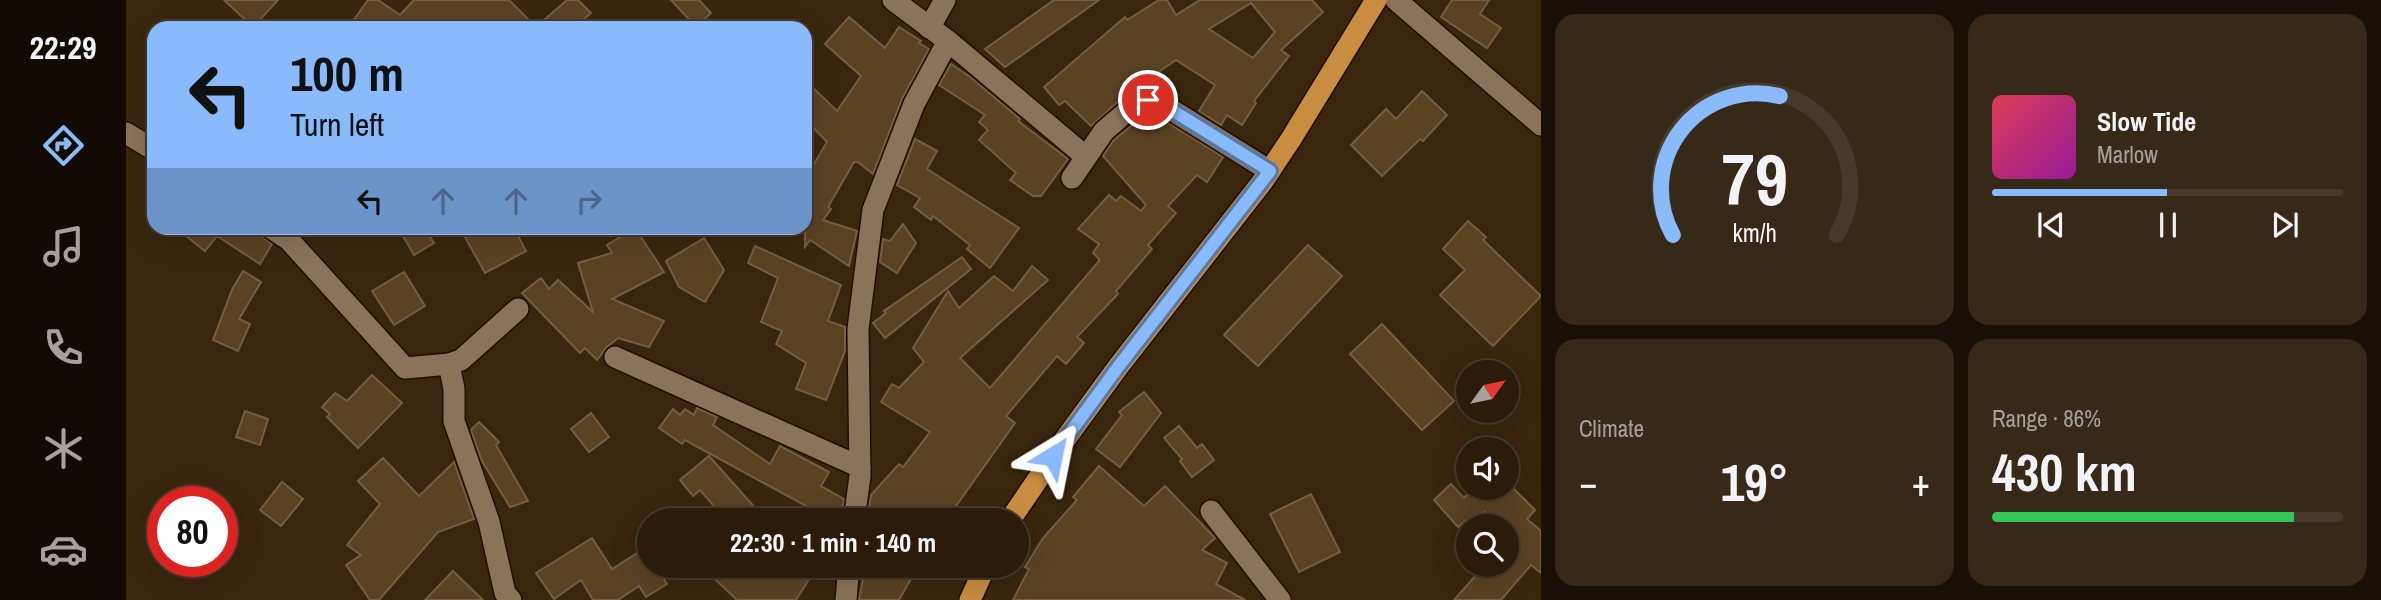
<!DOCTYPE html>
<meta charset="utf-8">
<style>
:root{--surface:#2b1c0a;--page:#372918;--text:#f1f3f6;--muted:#a6a19c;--line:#473a2b;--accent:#88bafc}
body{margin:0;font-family:"Archivo Narrow",sans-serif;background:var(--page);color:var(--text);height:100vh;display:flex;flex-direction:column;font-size:26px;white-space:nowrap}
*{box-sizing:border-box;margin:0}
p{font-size:23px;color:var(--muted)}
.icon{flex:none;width:38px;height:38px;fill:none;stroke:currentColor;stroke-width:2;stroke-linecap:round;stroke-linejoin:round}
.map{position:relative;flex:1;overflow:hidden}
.side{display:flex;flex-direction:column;gap:14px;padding:14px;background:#180f06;width:840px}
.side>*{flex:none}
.top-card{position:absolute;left:21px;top:21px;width:665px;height:214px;border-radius:21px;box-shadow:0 7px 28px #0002,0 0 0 2px var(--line);background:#88bafc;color:#111;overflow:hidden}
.needle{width:46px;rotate:57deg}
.controls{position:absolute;left:1330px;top:360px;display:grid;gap:14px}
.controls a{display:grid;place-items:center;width:63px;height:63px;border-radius:50%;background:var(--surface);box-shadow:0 7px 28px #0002,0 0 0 2px var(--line);font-size:35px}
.speed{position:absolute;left:21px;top:486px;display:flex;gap:14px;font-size:35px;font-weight:700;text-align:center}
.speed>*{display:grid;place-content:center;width:91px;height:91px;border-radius:50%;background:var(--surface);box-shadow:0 7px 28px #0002,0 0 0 2px var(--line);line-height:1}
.speed .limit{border:10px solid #d22;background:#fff;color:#111}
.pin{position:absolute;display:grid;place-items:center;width:60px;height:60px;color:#fff;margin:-30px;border:4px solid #fff;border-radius:50%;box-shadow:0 2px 7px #0007}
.me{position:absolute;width:77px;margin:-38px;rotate:35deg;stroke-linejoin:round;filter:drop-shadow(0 0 5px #0008)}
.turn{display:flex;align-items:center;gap:24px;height:147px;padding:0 28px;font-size:32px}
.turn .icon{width:91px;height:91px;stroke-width:2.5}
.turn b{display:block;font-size:49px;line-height:60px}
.lanes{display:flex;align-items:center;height:66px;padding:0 28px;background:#0003;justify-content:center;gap:35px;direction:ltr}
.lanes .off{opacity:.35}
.big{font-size:52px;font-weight:800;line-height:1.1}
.side .widget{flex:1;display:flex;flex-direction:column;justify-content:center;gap:10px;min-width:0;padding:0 24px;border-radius:21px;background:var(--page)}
.side .dial{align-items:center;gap:0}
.dial svg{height:182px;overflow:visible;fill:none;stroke:var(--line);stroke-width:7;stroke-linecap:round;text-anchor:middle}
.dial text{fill:var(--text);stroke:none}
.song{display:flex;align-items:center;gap:21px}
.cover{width:84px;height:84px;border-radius:10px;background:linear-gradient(135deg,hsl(350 70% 55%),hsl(300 70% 35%))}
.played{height:7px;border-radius:4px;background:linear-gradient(90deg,var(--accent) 50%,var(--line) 50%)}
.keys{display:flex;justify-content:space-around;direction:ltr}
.heat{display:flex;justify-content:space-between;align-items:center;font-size:38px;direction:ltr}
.charge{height:10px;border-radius:5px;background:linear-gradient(90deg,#34c759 86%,var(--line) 0)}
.side .tiles{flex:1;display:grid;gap:14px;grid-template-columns:repeat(2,1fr)}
.trip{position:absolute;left:511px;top:508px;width:392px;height:70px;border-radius:35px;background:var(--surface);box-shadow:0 7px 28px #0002,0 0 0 2px var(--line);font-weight:800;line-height:70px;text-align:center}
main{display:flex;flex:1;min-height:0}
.dock{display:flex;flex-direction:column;width:126px;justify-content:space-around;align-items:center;background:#110b04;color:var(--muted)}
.dock .icon{width:49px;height:49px}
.dock .selected{color:var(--accent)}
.dock b{font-size:32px;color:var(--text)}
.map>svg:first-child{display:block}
</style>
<main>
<nav class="dock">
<b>22:29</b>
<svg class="icon selected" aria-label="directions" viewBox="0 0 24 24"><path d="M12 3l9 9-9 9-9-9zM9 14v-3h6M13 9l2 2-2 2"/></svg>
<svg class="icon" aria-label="music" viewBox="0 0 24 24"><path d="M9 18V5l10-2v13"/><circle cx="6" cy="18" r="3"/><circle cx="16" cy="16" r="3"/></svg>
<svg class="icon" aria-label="phone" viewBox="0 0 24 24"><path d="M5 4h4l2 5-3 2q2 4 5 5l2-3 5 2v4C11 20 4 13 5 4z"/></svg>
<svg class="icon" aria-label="climate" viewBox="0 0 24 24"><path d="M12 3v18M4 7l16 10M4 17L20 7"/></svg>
<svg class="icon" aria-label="car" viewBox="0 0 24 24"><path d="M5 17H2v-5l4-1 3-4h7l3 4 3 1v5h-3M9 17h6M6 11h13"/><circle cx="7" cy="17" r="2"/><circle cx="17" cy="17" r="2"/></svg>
</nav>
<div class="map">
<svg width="1415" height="600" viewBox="0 0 1415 600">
<rect width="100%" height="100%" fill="#39260d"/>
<g fill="#5a4122" stroke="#745e44" stroke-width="2" fill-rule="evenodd">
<path d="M98,0H152L127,27Z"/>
<path d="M242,0H252L274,15L288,0H383L410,27L441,0H452L465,13L448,28H222Z"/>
<path d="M545,0H573L585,13L570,27Z"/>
<path d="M928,0H973L879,67L859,49Z"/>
<path d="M1033,0H1041L1050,15L1074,0H1186L1197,12L1155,50L1163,56L1128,101L1130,103L1116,125L1101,115L1095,125L1073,111L1089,85L1050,60L1012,86L1014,88L1003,92L965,126L939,101L933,105L918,87L999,17L1001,20ZM1125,3L1149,32L1127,58L1083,29Z"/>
<path d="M1326,0H1363L1354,14L1375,28L1361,48L1315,17Z"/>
<path d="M723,17L759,48L773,27L795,41L793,43L803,49L776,99L747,174L732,162H728L702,207L705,209L697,220L731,231L723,266L684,240L679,247V179L701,142L680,120L685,116L679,105V80L711,111L735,76L699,44Z"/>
<path d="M825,64L843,76L894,119L892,121L942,159L915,196H907L884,180L890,173L853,140L862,130L853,122L859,115L813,85Z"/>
<path d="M1296,91L1321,115L1297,141L1294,139L1256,176L1225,145L1260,109L1270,119Z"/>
<path d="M1021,113L1031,116L1097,157L1081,182L1071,175L1042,206L1050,213L1022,245L1026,249L990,291L992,294L951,337L958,343L940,364L931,356L880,416L889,423L820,520H741L745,495L773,464L777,467L804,432L755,402L766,384L773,388L798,362L787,348L822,291L833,308L868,276L887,291L906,266L922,280L834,358L864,388L974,260L967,253L973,244L952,229L983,195L990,201L995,196L1015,211L1020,205L977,156L988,140Z"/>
<path d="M789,139L811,151L801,169L893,228L864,268L841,249L844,245L807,216L805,220L788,207L794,198L771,185Z"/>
<path d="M1342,221L1360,237L1357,240L1415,296L1367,346L1314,295L1339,270L1317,249Z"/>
<path d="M777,224L790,243L771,273L754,262L757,239L764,241Z"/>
<path d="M50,228H126L146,244L134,264L91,236L79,251Z"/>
<path d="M291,228H299L308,243L288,255L277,236Z"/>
<path d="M334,228H388L400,251L359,273Z"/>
<path d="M509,228L538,272L486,299L538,321L523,347L492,338L481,347L471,360L459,348L454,353L396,293L415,278L423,289L432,280L467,312L452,263L486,253L481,245Z"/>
<path d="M578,238L598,270L579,302L553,287L540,261Z"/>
<path d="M1182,245L1216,276L1132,366L1098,335Z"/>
<path d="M629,246L715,285L702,321L719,327V351L700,400L670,389L680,363L650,344L656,331L635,322L652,278L622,263Z"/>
<path d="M836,257L845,269L759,338L747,323L760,313L758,311Z"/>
<path d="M117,271L135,282L113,319L124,324L112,351L87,340L106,290Z"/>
<path d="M278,272L299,306L268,325L246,291Z"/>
<path d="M1256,324L1328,401L1296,430L1224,354Z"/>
<path d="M246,375L276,403L232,448L201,417L204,414L196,407L209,393L221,401Z"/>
<path d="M1018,392L1035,413L994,467L970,449L996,415L993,412Z"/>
<path d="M571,408L591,417L587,425L644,464L654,446L703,472L695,486L718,499L715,520H686L691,512L559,440L556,444L533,428L547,409L554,415L559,409L568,415Z"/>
<path d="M119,411L142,419L134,445L110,437Z"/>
<path d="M465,413L483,437L463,452L445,429Z"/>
<path d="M353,422L373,442L370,445L402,501L384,507L356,461L345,430Z"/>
<path d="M1053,426L1071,448L1076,444L1088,460L1066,477L1054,461L1056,459L1038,438Z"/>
<path d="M583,456L640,520H600L574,490L567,496L554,480Z"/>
<path d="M257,458L293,496L328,462L348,519L312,532L253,600H244L220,565L235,555L221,545L254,504L232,481Z"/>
<path d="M973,466L1018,506L1039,486L1089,538L1076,550L1101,563L1090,584L1119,600H887L903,569L899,567L917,538L951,500L947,497Z"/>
<path d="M156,482L177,499L155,526L134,510Z"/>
<path d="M1325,484L1338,498L1347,488H1387L1409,510L1401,519L1415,531V573L1405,565L1375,600H1328L1359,565H1381V527H1374L1359,512L1345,525L1340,520L1332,527L1308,500Z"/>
<path d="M1185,494L1214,552L1173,572L1144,514Z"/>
<path d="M466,538L486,569L519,548L523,555V565H529L541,584L520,597L513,586L492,600H467L455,580L428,599L410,573Z"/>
<path d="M574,565H692L670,600H611Z"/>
<path d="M736,565H793L773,600H733L737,579Z"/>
<path d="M327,571L357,600H299Z"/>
</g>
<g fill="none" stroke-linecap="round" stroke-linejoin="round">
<g stroke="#200e00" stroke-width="24">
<g id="minor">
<path d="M767,0L822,41L959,156"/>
<path d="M1270,0L1415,125"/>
<path d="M803,28L819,0"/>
<path d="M0,133L28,150"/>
<path d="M946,178L978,131L1012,102L1022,100L1036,104L1144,171"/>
<path d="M145,228L163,240L279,368L323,364"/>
<path d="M489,357L734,467"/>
<path d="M1085,511L1154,600"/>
<path d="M728,520L734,476L732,329L747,210L788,104L822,41"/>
<path d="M385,600L379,593L363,522L328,421V389L323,364L335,360L392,309"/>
<path d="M720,600L723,565"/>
</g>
</g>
<g stroke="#200e00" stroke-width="24">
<g id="highway">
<path d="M884,520L940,438L992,367L1137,181L1165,139L1250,0"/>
<path d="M844,600L860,565"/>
</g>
</g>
<use href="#minor" stroke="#8a7358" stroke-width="21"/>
<use href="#highway" stroke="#c88d41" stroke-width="21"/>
</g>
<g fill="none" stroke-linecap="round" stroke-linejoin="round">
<g stroke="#5879a4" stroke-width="18">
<path id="route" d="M927,456L992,367L1144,171L1036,104L1022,100"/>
</g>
<use href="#route" stroke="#88bafc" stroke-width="12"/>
</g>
</svg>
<div class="controls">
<a><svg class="needle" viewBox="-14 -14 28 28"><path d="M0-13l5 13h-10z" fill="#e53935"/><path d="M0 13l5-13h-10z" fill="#a6a19c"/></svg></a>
<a><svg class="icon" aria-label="sound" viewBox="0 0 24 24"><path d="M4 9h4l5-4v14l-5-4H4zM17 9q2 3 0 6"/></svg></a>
<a><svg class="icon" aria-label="search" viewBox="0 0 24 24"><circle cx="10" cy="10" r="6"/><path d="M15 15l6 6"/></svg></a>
</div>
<div class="speed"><div class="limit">80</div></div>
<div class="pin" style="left:1022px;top:100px;background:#d93025"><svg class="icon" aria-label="arrive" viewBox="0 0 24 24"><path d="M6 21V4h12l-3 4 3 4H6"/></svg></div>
<svg class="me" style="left:927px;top:456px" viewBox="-20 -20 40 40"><path d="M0-17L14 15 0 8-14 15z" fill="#88bafc" stroke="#fff" stroke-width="4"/></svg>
<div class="trip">22:30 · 1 min · 140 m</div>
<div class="top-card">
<div class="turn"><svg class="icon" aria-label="left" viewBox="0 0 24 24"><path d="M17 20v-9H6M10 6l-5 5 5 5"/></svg><div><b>100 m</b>Turn left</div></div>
<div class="lanes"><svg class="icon" aria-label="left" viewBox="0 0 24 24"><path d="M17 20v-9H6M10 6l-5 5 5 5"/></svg><svg class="icon off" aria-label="ahead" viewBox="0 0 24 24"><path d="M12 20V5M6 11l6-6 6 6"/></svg><svg class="icon off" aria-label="ahead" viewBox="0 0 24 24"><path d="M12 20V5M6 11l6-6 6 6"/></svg><svg class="icon off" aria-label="right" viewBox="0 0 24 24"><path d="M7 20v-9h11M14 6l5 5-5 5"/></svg></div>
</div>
</div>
<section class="side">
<div class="tiles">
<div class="widget dial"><svg viewBox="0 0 100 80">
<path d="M14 69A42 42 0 1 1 86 69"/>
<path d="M14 69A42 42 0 0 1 61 8" stroke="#88bafc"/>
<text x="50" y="56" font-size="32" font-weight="700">79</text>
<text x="50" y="72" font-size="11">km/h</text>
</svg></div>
<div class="widget">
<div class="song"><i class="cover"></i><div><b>Slow Tide</b><p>Marlow</p></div></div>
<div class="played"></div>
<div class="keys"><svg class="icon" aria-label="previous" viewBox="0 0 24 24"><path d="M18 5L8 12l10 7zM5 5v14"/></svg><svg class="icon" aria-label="pause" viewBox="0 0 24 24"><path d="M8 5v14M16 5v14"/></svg><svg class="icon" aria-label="next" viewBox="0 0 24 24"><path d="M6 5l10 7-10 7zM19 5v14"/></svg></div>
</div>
<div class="widget"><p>Climate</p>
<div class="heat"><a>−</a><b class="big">19°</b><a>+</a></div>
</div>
<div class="widget"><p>Range · 86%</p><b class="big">430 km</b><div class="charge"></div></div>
</div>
</section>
</main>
